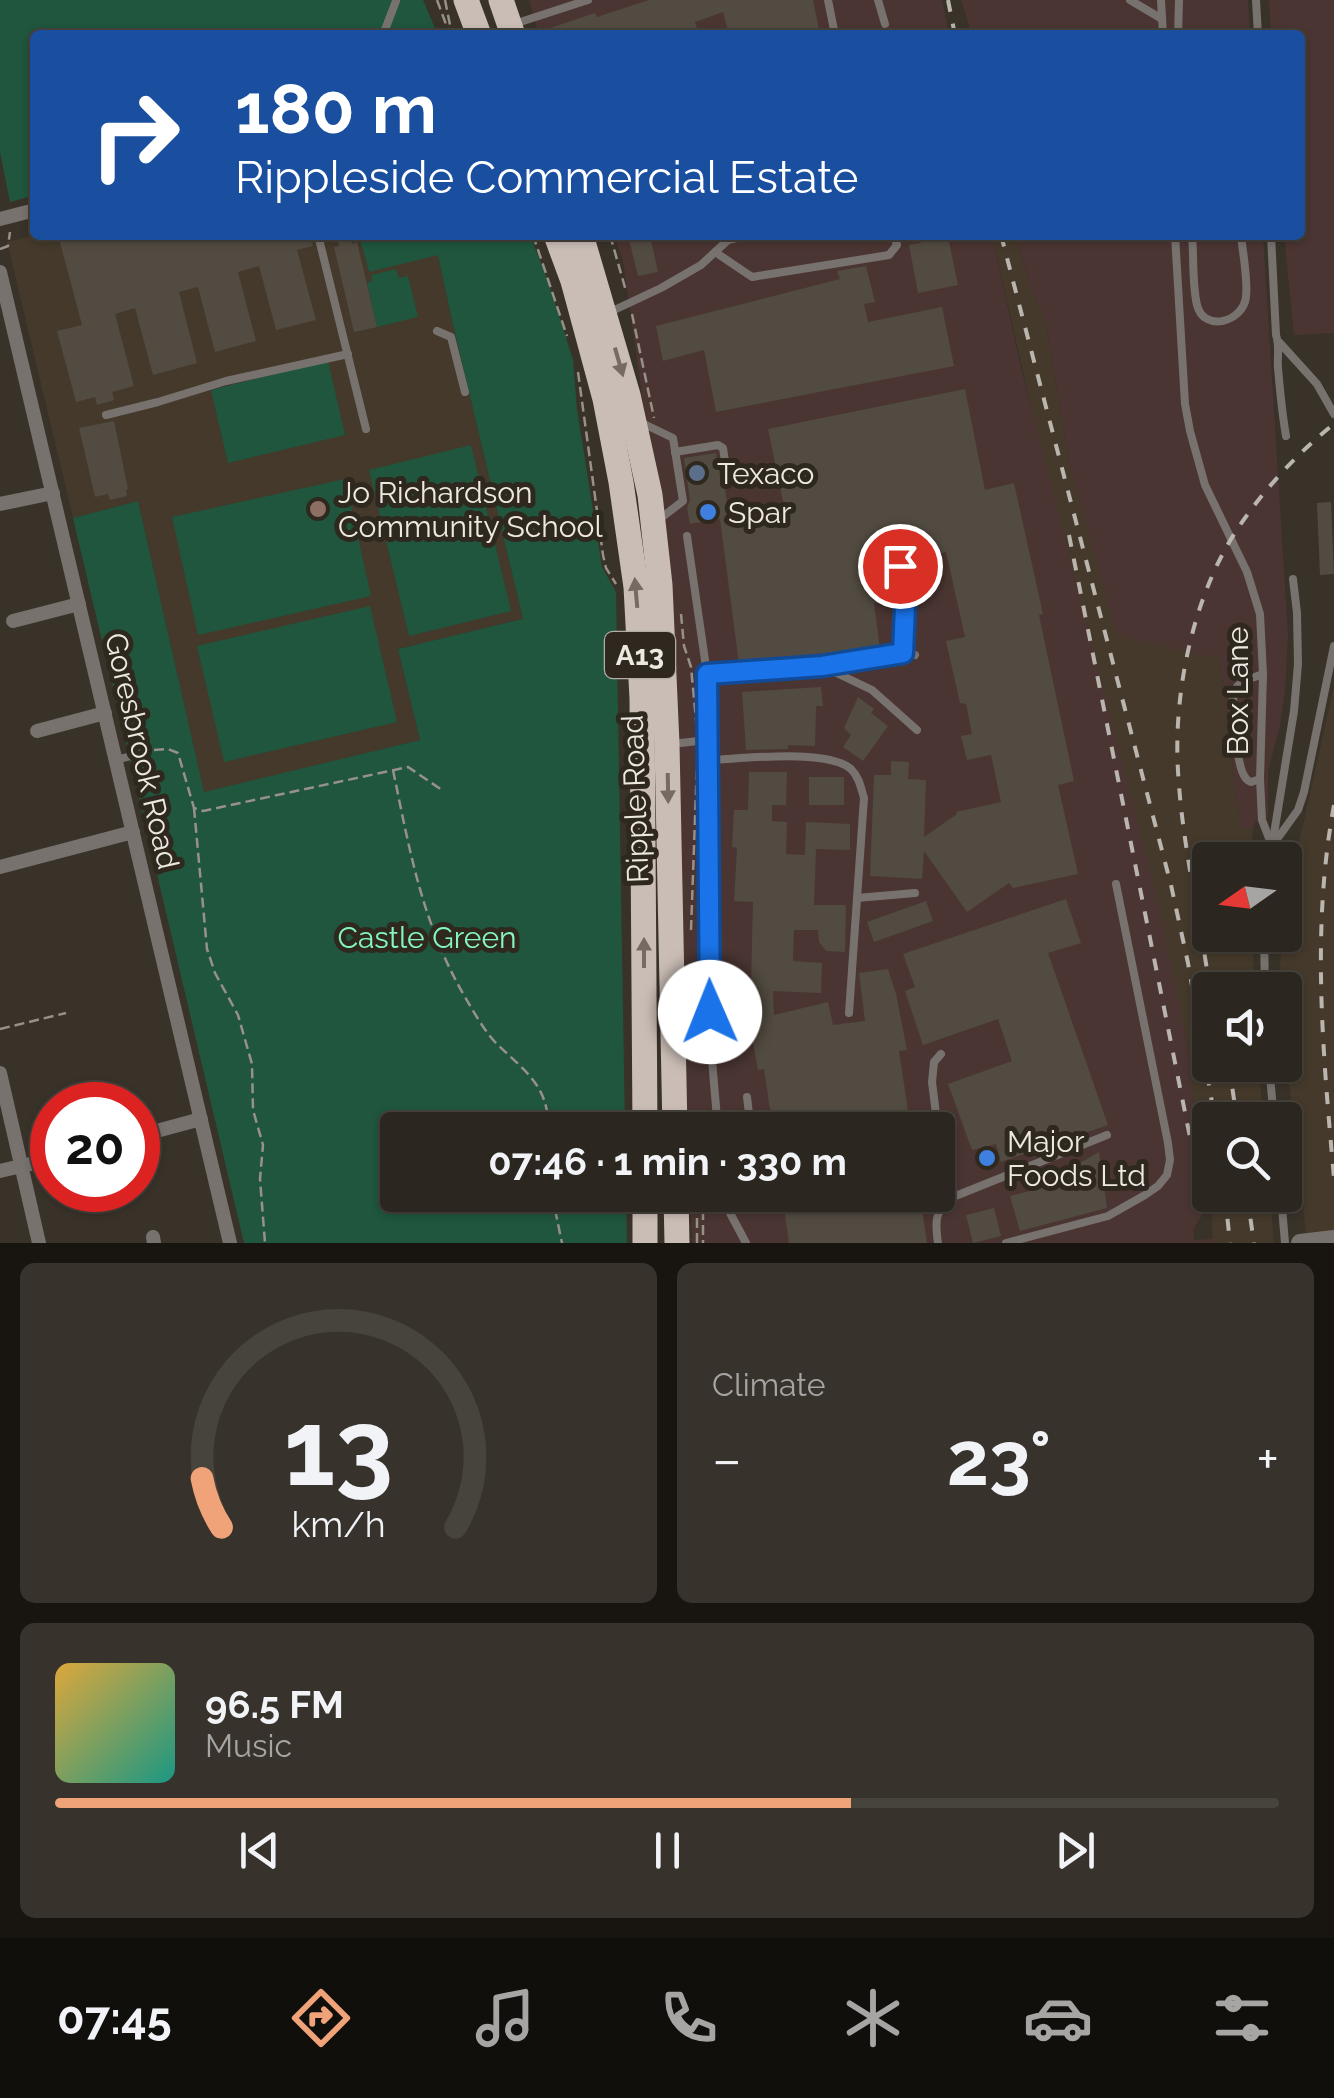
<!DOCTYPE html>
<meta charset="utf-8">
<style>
:root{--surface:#2b261f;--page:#37322c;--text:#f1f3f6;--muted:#a6a5a4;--line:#47433d;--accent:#f0a279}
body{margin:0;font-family:Raleway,sans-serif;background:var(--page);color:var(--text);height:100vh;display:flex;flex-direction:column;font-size:38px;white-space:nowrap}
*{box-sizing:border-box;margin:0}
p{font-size:32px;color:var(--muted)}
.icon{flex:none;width:55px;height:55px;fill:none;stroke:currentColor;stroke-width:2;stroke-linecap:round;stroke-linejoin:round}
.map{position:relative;height:1243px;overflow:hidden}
.drawer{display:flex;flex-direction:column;gap:20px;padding:20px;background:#181511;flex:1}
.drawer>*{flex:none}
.hud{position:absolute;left:30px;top:30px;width:1275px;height:210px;border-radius:10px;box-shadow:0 2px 8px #0004,0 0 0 2px var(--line);background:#1a4fa0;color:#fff;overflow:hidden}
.needle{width:65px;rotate:256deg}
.tools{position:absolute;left:1192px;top:842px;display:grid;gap:20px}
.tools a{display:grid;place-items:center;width:110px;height:110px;border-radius:10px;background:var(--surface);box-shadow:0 2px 8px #0004,0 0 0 2px var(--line);font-size:50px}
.speed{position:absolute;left:30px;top:1082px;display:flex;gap:20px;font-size:50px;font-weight:700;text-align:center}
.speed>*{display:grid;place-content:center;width:130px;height:130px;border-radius:50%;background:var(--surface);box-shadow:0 2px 8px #0004,0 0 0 2px var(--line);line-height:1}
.speed .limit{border:15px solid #d22;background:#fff;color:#111}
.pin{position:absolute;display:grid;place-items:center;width:85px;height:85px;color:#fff;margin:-42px;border:5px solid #fff;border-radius:50%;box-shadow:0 2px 10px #0007}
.me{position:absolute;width:110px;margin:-55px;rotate:359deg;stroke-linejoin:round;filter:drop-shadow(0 0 8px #0008)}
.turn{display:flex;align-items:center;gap:35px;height:210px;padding:0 40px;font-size:45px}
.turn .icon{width:130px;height:130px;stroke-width:2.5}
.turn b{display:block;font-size:70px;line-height:85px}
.big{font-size:75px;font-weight:700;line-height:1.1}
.drawer .widget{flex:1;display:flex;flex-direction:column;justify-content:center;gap:15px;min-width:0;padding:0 35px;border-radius:15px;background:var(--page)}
.drawer .dial{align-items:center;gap:0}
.dial svg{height:260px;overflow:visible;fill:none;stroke:var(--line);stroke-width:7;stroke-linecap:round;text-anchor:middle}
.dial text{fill:var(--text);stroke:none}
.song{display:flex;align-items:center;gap:30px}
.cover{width:120px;height:120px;border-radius:15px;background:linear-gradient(135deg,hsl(40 70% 55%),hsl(170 70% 35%))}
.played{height:10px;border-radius:5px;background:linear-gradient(90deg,var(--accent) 65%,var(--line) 65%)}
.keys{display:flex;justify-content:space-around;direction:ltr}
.heat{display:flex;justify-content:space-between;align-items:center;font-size:55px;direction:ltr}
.drawer .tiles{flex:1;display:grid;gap:20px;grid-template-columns:1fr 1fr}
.widget:last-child{grid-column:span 2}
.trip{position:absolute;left:380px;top:1112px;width:575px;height:100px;border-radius:10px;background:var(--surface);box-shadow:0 2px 8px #0004,0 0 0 2px var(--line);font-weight:700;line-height:100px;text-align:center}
.tabs{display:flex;height:160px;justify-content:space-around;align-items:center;background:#110f0c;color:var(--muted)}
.tabs .icon{width:70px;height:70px}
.tabs .selected{color:var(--accent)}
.tabs b{font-size:45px;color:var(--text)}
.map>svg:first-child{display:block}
</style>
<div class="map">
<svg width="1334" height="1243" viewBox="0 0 1334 1243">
<rect width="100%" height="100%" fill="#393229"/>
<g fill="#44392a">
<path d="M36,235H359L369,272L438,254L453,325L523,619L398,649L420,740L204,793L138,501L73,518L7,242Z"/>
<path d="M992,235H1016L1030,287L1045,320L1070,466L1220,659L1236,797L1242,827L1253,830L1251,860H1210V935H1253L1254,990H1210V1065H1259L1263,1120H1210V1195H1270L1274,1243H1213L1211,1209L1195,1130Z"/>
<path d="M1334,686V1243H1307L1285,1045V990H1281L1280,963L1286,910L1295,861Z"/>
</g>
<g fill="#4a3532">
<path d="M529,0H942L949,35H539Z"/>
<path d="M961,0H1248L1250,35H972Z"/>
<path d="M1269,0H1334V333L1294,335L1284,235H1300V35H1271Z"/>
<path d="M614,235H992L1020,364L1157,897L1190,1057L1195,1130L1211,1209L1205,1211L1193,1229L1194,1240L1213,1239V1243H692L690,1195H938V1130H687L650,452L623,260Z"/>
<path d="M1016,235H1263L1288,635L1285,691L1280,726L1268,771V818L1255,822L1253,830L1242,827L1236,797L1220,659L1117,635L1070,466L1045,320L1030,287Z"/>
</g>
<g fill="#1f563d">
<path d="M0,0H423L438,35H35V195L10,202L0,152Z"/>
<path d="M359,235H530L549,284L573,360L577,409L602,567L616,592L625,1130H398V1195H626L627,1243H244L73,518L138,501L204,792L420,740L398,649L523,619L453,325L438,255L369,272Z"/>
<path d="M396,269L399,278L408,276L418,317L377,327L367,283L372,281L371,275Z"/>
<path d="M328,361L345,435L228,463L211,390Z"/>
<path d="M471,445L511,611L409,636L369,470Z"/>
<path d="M345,479L371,596L198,635L172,517Z"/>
<path d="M370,606L397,722L224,762L197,646Z"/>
</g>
<g fill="#524b41">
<path d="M649,0H813L820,35H729L723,12L695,22L699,35H535V33L595,13L597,17Z"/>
<path d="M58,235H311L313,246L297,250L316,320L276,330L259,266L238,272L256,341L215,352L198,287L179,292L197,363L153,375L135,308L115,314L134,386L112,392L114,400L97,405L95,397L76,402L57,331L82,325Z"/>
<path d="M628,235H650L658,272L638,276Z"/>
<path d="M350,237L352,244L357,242L377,327L354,332L334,247L339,246L338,240Z"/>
<path d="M948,237L958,285L918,293L909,245Z"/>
<path d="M866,266L875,302L864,304L868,322L942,307L954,366L716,412L704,350L663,361L656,326L840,279L837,271Z"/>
<path d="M965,389L985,490L1014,483L1043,614L1039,615L1074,781L1058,785L1078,874L1013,888L1009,883L967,912L924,851L922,879L870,876L874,775H891V761L909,762L908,779L926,780L924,837L957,814L956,812L1001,802L991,755L967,760L961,736L972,734L966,704L960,703L946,641L965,637L946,552L905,561L898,559L894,562L897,600L874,603L880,649L795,660L739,664L720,519L690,524L687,508L690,500L684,458L716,453L720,476L724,482L730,523L786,516L768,429Z"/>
<path d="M114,421L128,489L126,490L127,496L110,500L108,494L95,497L79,428Z"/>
<path d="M1331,502L1334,574L1320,575L1317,503Z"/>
<path d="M821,687L823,706H816L815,746L788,745V749L746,750L742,692Z"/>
<path d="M858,697L874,709L871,713L888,726L863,761L843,747L851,735L844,728Z"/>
<path d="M749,772H787L786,805H772V821L787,822L786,854L805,855L806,822L850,824V850L816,849L814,905H846L845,952L826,951L819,942L818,930H794L793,961L822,963L821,993L773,991L774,1015L828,1002L833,1025L865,1021L859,973L888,969L896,994L907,1050L899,1051L911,1130H773L764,1069L758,1070L750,1027L753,902L734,901L737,848L732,847L734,810H748Z"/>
<rect x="809" y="777" width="35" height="28"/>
<path d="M1066,899L1081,943L1048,953L1108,1125L1001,1162L996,1144L972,1150L948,1084L1012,1061L998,1019L923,1045L905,991L915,987L903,954Z"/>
<path d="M926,901L933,921L874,942L867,922Z"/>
<path d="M1099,1152L1107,1208L1020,1231L1010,1196L1049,1186L1047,1180L1080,1171L1078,1164Z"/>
<path d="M782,1195H920L927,1243H789Z"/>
<path d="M994,1208L1001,1236L973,1243L966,1215Z"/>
</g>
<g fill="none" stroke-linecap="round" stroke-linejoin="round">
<g stroke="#979189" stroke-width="2.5" stroke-dasharray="10 5" stroke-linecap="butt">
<path d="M437,0L450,35"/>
<path d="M445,0L452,35"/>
<path d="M533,235L567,336"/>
<path d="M610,235L626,291"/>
<path d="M0,249L8,246L10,232"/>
<path d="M632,314L654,418"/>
<path d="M578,372L603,555L606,568L616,584"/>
<path d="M681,614L684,646L691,667L697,730"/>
<path d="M154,750L168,749L178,753L194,808L203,811L408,767L442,790"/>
<path d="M393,770C410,852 422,923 465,997C474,1012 483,1029 495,1042C523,1070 550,1085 548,1130"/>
<path d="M194,808L207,949L215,973L238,1015L252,1064L253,1110L263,1145L260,1179L265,1243"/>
<path d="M691,930L697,763"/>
<path d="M0,1029L66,1013"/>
<path d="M552,1195L562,1243"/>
<path d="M703,1195V1243"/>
<path d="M697,1243V1195"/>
</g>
<g stroke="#78726f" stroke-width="8">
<path d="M828,0L835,35"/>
<path d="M878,0L885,24"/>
<path d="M1130,0L1162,19"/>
<path d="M1161,0L1163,35"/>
<path d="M1256,0L1258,35"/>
<path d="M514,24L588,0"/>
<path d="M383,35L396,1"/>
<path d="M1178,35L1179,0"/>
<path d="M318,235L366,429"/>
<path d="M1175,235L1185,404L1190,431L1205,485L1247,572L1260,614L1263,674L1260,779L1262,820L1272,846L1275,860"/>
<path d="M1192,235C1194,257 1192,284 1197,305C1204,333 1243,322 1246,297C1248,278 1243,255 1241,235"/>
<path d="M1271,235L1276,335C1280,346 1277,357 1278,368C1280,391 1282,413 1286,436"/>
<path d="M715,252L752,277L889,255L897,245L894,235"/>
<path d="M610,312L661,288L701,265L728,240L750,235"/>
<path d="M437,331L451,337L465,392"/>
<path d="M1279,342L1317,384L1334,414"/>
<path d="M106,415L158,402L226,381L348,354"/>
<path d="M642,423L673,438L683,501L657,521"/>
<path d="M675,452L718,445L723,448L727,475L732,478L757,472"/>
<path d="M687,536L707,674L711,1048L718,1130"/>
<path d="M900,566L905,606L903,653"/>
<path d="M822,666L907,652L915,655"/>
<path d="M707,674L822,666L872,690L917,730"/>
<path d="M672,744L707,740"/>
<path d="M116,760L142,753"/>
<path d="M708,760C741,759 827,748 851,769C859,777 861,788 864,798L849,1013"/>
<path d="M1260,779L1251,782C1249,781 1246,780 1245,777C1237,767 1230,701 1235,690C1240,680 1253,678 1263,674"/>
<path d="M1275,842L1298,810L1304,792L1334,646"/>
<path d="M1268,860L1272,846L1294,711L1298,664L1297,613L1293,579"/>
<path d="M857,898L915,893"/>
<path d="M1264,935L1265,990"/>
<path d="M941,1054L934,1062L932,1082L947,1202"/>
<path d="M1269,1065L1274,1120"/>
<path d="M747,1097L751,1130"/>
<path d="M726,1195L730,1213L746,1243"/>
<path d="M1281,1195L1285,1243"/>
<path d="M938,1243C935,1222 934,1211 953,1197L1107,1135"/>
<path d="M1006,1243L1108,1216L1145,1195L1158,1186L1167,1175L1170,1160L1168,1143L1116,884"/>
</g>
<g stroke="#78726f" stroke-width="14">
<path d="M0,219L35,210"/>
<path d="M0,272L230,1243"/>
<path d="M0,504L53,493"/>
<path d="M13,621L79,604"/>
<path d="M37,731L105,713"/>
<path d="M0,867L133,832"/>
<path d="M0,1073L39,1243"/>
<path d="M138,1136L201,1119"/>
<path d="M0,1171L52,1159"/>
<path d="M153,1237L154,1243"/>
</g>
<g stroke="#cabdb6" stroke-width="25">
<path d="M466,0L479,35"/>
<path d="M501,0L513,35"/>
<path d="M556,235L573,281L605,399L621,482L636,587L642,698L645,1130"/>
<path d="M581,235L628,395L650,495L660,585L667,744L675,1130"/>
<path d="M645,1195V1243"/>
<path d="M676,1195L677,1243"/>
</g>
<g stroke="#bab5ae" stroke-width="4" stroke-dasharray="12 12" stroke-linecap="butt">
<path d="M948,0L955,35"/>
<path d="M1001,235L1171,885L1188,963L1215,1120"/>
<path d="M1069,535L1200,1187"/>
<path d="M1334,805C1311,928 1323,1054 1334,1178"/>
<path d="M1210,990C1200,918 1182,844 1178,771C1173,688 1195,586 1245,518C1270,483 1300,451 1334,424"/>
<path d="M1229,1065L1237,1120"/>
<path d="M1225,1195L1230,1243"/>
<path d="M1247,1195L1254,1243"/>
</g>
<path stroke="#78726f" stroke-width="18" d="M1300,1243L1334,1239"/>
</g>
<defs><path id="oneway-solid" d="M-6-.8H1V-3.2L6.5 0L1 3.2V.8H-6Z" transform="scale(2.5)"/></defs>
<g fill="#756b63">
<use href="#oneway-solid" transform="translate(619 362) rotate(74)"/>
<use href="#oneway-solid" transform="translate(636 593) rotate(-95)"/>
<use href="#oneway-solid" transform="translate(668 788) rotate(89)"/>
<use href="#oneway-solid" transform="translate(644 953) rotate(-90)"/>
</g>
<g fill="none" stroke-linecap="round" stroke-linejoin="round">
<g stroke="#114b97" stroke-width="25">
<path id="route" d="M710,1012L707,674L822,666L903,653L905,606L900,566"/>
</g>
<use href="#route" stroke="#1a73e8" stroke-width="18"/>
</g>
<circle fill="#5c6f8a" stroke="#2f281f" stroke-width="4" cx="697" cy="473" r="10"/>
<circle fill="#8d6e63" stroke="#2f281f" stroke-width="4" cx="318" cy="509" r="10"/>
<g fill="#3f7fe0" stroke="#2f281f" stroke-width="4">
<circle cx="708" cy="512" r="10"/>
<circle cx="987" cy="1158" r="10"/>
</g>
<g text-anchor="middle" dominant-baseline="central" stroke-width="10" stroke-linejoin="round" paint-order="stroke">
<rect fill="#2f281f" stroke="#b4aea8" stroke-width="2.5" x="605" y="632" width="70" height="46" rx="8"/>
<g font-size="28" font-weight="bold" fill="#ede8e2">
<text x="640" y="655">A13</text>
</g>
<g font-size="30" fill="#ede8e2" stroke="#2f281f" text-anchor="start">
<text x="717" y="473">Texaco</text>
<text x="338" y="492">Jo Richardson<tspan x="338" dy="34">Community School</tspan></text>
<text x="728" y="512">Spar</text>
<text x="1007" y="1141">Major<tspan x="1007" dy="34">Foods Ltd</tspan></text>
</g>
<g font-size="30" fill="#ede8e2" stroke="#2f281f">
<text transform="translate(1237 691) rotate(-90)">Box Lane</text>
<text transform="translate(142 751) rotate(77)">Goresbrook Road</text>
<text transform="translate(635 799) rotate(-92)">Ripple Road</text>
</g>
<g font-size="30" fill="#84f7bf" stroke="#2f281f">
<text x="427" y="937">Castle Green</text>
</g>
</g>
</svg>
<div class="tools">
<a><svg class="needle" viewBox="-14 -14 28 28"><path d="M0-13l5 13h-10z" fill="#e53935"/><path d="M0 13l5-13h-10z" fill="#a6a5a4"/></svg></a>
<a><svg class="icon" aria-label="sound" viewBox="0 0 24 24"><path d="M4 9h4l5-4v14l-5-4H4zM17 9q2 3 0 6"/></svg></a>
<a><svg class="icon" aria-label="search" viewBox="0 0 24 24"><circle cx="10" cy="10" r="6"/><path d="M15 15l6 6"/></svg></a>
</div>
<div class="speed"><div class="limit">20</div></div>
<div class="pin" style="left:900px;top:566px;background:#d93025"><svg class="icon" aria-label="arrive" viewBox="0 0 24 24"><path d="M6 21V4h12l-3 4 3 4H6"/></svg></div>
<svg class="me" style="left:710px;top:1012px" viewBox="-20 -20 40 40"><circle r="19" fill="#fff"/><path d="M0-13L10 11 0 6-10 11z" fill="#1a73e8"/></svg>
<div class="trip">07:46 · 1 min · 330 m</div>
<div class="hud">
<div class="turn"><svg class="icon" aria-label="right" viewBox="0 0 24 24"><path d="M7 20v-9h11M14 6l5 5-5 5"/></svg><div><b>180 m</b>Rippleside Commercial Estate</div></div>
</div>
</div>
<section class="drawer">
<div class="tiles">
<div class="widget dial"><svg viewBox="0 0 100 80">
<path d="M14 69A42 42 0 1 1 86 69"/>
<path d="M14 69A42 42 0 0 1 8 54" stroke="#f0a279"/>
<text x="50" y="56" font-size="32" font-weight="700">13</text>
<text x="50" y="72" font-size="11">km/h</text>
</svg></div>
<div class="widget"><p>Climate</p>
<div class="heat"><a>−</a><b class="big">23°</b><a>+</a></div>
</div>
<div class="widget">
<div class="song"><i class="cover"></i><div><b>96.5 FM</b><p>Music</p></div></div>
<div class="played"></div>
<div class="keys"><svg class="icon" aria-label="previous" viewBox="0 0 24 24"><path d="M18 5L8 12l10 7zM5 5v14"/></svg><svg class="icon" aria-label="pause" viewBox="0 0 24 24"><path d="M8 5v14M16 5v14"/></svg><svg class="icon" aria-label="next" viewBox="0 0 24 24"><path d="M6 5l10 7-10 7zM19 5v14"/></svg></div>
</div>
</div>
</section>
<nav class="tabs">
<b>07:45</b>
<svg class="icon selected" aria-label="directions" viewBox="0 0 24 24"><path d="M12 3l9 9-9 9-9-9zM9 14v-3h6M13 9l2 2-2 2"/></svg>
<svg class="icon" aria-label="music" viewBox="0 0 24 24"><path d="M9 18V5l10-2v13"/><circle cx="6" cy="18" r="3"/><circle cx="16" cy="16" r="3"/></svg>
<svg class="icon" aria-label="phone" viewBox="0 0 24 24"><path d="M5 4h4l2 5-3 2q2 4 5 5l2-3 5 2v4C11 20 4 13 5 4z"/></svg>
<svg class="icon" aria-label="climate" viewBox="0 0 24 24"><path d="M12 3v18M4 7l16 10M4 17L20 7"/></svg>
<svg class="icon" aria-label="car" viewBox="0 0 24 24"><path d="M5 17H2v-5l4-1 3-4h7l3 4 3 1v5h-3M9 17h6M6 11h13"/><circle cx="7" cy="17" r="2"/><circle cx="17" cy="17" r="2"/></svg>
<svg class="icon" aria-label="filters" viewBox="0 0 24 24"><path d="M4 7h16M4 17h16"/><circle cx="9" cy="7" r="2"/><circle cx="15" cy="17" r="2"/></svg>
</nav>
